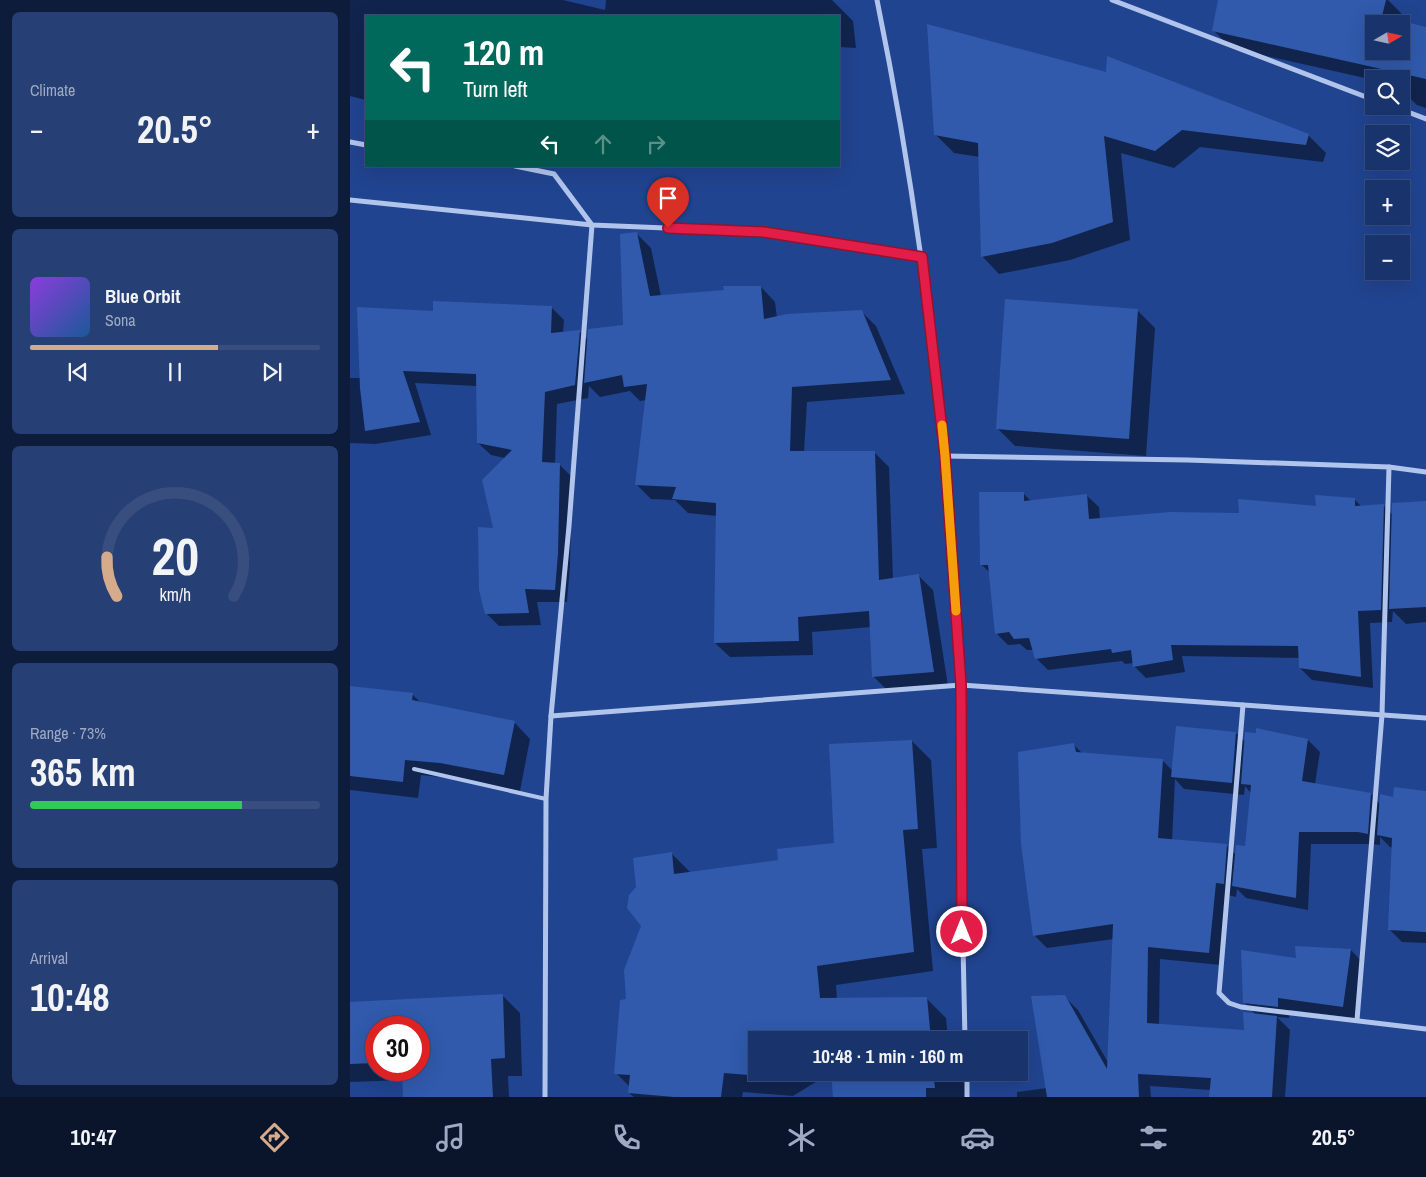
<!DOCTYPE html>
<meta charset="utf-8">
<style>
:root{--surface:#19336c;--page:#263f74;--text:#f1f3f6;--muted:#9faac2;--line:#374e7f;--accent:#d6ab8b}
body{margin:0;font-family:"Archivo Narrow",sans-serif;background:var(--page);color:var(--text);height:100vh;display:flex;flex-direction:column;font-size:19px;white-space:nowrap}
*{box-sizing:border-box;margin:0}
p{font-size:16px;color:var(--muted)}
.icon{flex:none;width:28px;height:28px;fill:none;stroke:currentColor;stroke-width:2;stroke-linecap:round;stroke-linejoin:round}
.map{position:relative;flex:1;overflow:hidden}
.panel{display:flex;flex-direction:column;gap:12px;padding:12px;background:#0e1c3b;width:350px}
.panel>*{flex:none}
.banner{position:absolute;left:15px;top:15px;width:475px;height:152px;border-radius:0px;box-shadow:0 5px 20px #0002,0 0 0 1px var(--line);background:#00695c;color:#fff;overflow:hidden}
.needle{width:32px;rotate:81deg}
.fabs{position:absolute;left:1015px;top:15px;display:grid;gap:10px}
.fabs a{display:grid;place-items:center;width:45px;height:45px;border-radius:0px;background:var(--surface);box-shadow:0 5px 20px #0002,0 0 0 1px var(--line);font-size:25px}
.speed{position:absolute;left:15px;top:1016px;display:flex;gap:10px;font-size:25px;font-weight:700;text-align:center}
.speed>*{display:grid;place-content:center;width:65px;height:65px;border-radius:50%;background:var(--surface);box-shadow:0 5px 20px #0002,0 0 0 1px var(--line);line-height:1}
.speed .limit{border:8px solid #d22;background:#fff;color:#111}
.pin{position:absolute;display:grid;place-items:center;width:42px;height:42px;color:#fff;margin:-51px -21px;border-radius:50% 50% 50% 0;rotate:-45deg;box-shadow:0 0 5px #0007}
.pin .icon{rotate:45deg}
.me{position:absolute;width:55px;margin:-28px;rotate:0deg;stroke-linejoin:round;filter:drop-shadow(0 0 4px #0008)}
.turn{display:flex;align-items:center;gap:18px;height:105px;padding:0 15px;font-size:22px}
.turn .icon{width:65px;height:65px;stroke-width:2.5}
.turn b{display:block;font-size:35px;line-height:42px}
.lanes{display:flex;align-items:center;height:48px;padding:0 15px;background:#0003;justify-content:center;gap:25px;direction:ltr}
.lanes .off{opacity:.35}
.big{font-size:38px;font-weight:700;line-height:1.1}
.panel .tile{flex:1;display:flex;flex-direction:column;justify-content:center;gap:8px;min-width:0;padding:0 18px;border-radius:8px;background:var(--page)}
.panel .dial{align-items:center;gap:0}
.dial svg{height:130px;overflow:visible;fill:none;stroke:var(--line);stroke-width:7;stroke-linecap:round;text-anchor:middle}
.dial text{fill:var(--text);stroke:none}
.song{display:flex;align-items:center;gap:15px}
.cover{width:60px;height:60px;border-radius:8px;background:linear-gradient(135deg,hsl(270 70% 55%),hsl(210 70% 35%))}
.played{height:5px;border-radius:2px;background:linear-gradient(90deg,var(--accent) 65%,var(--line) 65%)}
.keys{display:flex;justify-content:space-around;direction:ltr}
.heat{display:flex;justify-content:space-between;align-items:center;font-size:28px;direction:ltr}
.charge{height:8px;border-radius:4px;background:linear-gradient(90deg,#34c759 73%,var(--line) 0)}
.trip{position:absolute;left:398px;top:1031px;width:280px;height:50px;border-radius:0px;background:var(--surface);box-shadow:0 5px 20px #0002,0 0 0 1px var(--line);font-weight:700;line-height:50px;text-align:center}
.dock{display:flex;height:80px;justify-content:space-around;align-items:center;background:#0a142b;color:var(--muted)}
.dock .icon{width:35px;height:35px}
.dock .current{color:var(--accent)}
.dock b{font-size:22px;color:var(--text)}
main{display:flex;flex:1;min-height:0}
.map>svg:first-child{display:block}
</style>
<main>
<section class="panel">
<div class="tile"><p>Climate</p>
<div class="heat"><a>−</a><b class="big">20.5°</b><a>+</a></div>
</div>
<div class="tile">
<div class="song"><i class="cover"></i><div><b>Blue Orbit</b><p>Sona</p></div></div>
<div class="played"></div>
<div class="keys"><svg class="icon" aria-label="previous" viewBox="0 0 24 24"><path d="M18 5L8 12l10 7zM5 5v14"/></svg><svg class="icon" aria-label="pause" viewBox="0 0 24 24"><path d="M8 5v14M16 5v14"/></svg><svg class="icon" aria-label="next" viewBox="0 0 24 24"><path d="M6 5l10 7-10 7zM19 5v14"/></svg></div>
</div>
<div class="tile dial"><svg viewBox="0 0 100 80">
<path d="M14 69A42 42 0 1 1 86 69"/>
<path d="M14 69A42 42 0 0 1 8 45" stroke="#d6ab8b"/>
<text x="50" y="56" font-size="32" font-weight="700">20</text>
<text x="50" y="72" font-size="11">km/h</text>
</svg></div>
<div class="tile"><p>Range · 73%</p><b class="big">365 km</b><div class="charge"></div></div>
<div class="tile"><p>Arrival</p><b class="big">10:48</b></div>
</section>
<div class="map">
<svg width="1076" height="1097" viewBox="0 0 1076 1097">
<rect width="100%" height="100%" fill="#214490"/>
<g fill="#0007" fill-rule="evenodd">
<path d="M0,0H213L255,10L256,0H482L503,21L506,48L489,47V16H16V100L0,96Z"/>
<path d="M870,0H1038L1054,16L1052,22L1076,28V108L1067,105L1051,90V79H1024V80L881,48L863,30ZM1024,24H1051V51H1024Z"/>
<path d="M579,25L958,135L976,153L973,162L850,147L824,168L771,153L780,240L720,260L649,274L632,256L630,157L604,153L586,135Z"/>
<path d="M286,233L301,248L311,296L411,287L425,302L427,318L512,312L526,326L555,394L457,402L454,452L525,453L539,467L543,579L568,575L583,590L598,686L538,691L523,676L521,627L462,632L463,655L380,657L365,643L367,516L338,513L325,500L301,499L286,484L296,400L290,401L280,391L250,397L239,386L238,398L207,404L205,464H209L222,477L220,566L217,602H187L191,625L149,626L136,613L145,529L155,458L141,455L128,443L127,386L65,383L81,435L25,444L0,443V378H11L84,312L201,307L214,320L213,333L229,331L239,341L275,326Z"/>
<path d="M787,310L805,328L796,456L665,446L647,428Z"/>
<path d="M673,493L681,501L736,495L749,507L750,520L891,514L967,508L1004,499L1011,506L1033,505L1043,515L1076,502V622L1056,624L1043,611L1042,622L1020,623L1023,688L962,680L950,668V658L832,656L835,672L796,678L784,666V663L775,664L772,661L698,670L686,658L684,650H677L670,644L658,645L646,633L641,574L631,564Z"/>
<path d="M0,687L62,694L71,703L164,722L180,739L170,791L108,779L71,775L68,798L0,790Z"/>
<path d="M886,733L896,742L958,740L970,752L965,784L1021,794L1030,804L1044,798L1076,792V943L1052,942L1040,930L1043,848L1040,847L1030,837V845L1021,844H961L958,910L896,898L887,889L886,897L878,895L871,965L810,959L809,1025L895,1031L906,1015L894,1002L948,959L947,947L1001,950L1013,963L1005,1018L940,1010L939,1018L927,1017L940,1030L935,1097H860L861,1090L800,1086L801,1097H667V1092L697,1088L714,996L728,1010L759,1064L764,939L697,948L684,935L724,745L733,754L812,760L823,771ZM825,779L834,789L894,795L895,786L901,793L896,847L886,855L876,845L822,841Z"/>
<path d="M562,741L581,760L587,848L572,849L583,971L486,985L487,999L576,998L596,1018L598,1040H406V1072H482L443,1096L393,1092L392,1097H284L279,1093L280,1087L266,1073L277,1000L321,853L341,873L430,861L485,844Z"/>
<path d="M152,995L170,1013L172,1076H158L159,1097H55L54,1080L0,1082V1003ZM26,1028H69V1070H26Z"/>
<path d="M482,1072H617L619,1097H484Z"/>
</g>
<g fill="#315aad" fill-rule="evenodd">
<path d="M868,0H1036L1032,16L1076,27V79L862,31ZM1024,24H1051V51H1024Z"/>
<path d="M577,24L756,72L757,56L959,134L956,145L832,130L805,151L754,136L763,222L702,243L631,257L628,143L584,135Z"/>
<path d="M287,232L300,296L374,290L373,286H411L414,319L437,314L512,310L541,380L442,387L440,451H525L529,580L569,574L584,672L522,677L519,611L448,617L449,641L364,643L366,503L322,499L326,487L285,485L297,384L274,387L272,375L234,383L238,329L273,325L270,234Z"/>
<path d="M655,299L788,309L779,439L646,429Z"/>
<path d="M83,301L202,306L201,333L230,330L225,385L195,392L192,462L210,463L208,553L205,590L175,589L179,613L135,614L129,590L128,527L143,528L132,480L162,450L127,443L126,374L53,371L70,422L15,431L10,388L7,307L83,311Z"/>
<path d="M629,492H674V501L737,494L739,519L820,512L889,513L888,499L966,506L965,495L1005,498V506L1034,504L1031,610L1008,611L1011,677L949,668L948,646L821,645L823,660L783,667L781,650L762,653L761,649L685,659L679,638L664,639L659,632L645,634L638,565H630Z"/>
<path d="M1076,501V607L1039,609L1042,503Z"/>
<path d="M0,686L63,693L62,700L165,721L154,775L90,763L55,760L53,782L0,776Z"/>
<path d="M826,726L886,732L882,783L821,777Z"/>
<path d="M906,728L958,739L952,781L1021,793L1018,834L1008,832H949L946,898L882,886L886,845L895,846L901,785L891,784L895,732L906,733Z"/>
<path d="M562,740L568,829L553,830L564,952L467,966L470,998L577,997L581,1040H406V1072H431L423,1077L374,1073L371,1097H324L278,1093L280,1075L264,1074L270,1000L276,999L274,970L291,926L277,908L279,895L286,887L283,858L322,852L324,874L428,860L427,849L484,843L479,744Z"/>
<path d="M724,743L726,752L813,759L808,838L877,844L874,884L866,883L859,953L798,947L797,1023L894,1030L893,1012L927,1016L922,1097H859L861,1078L788,1074L789,1097H697L681,996L715,995L757,1069L763,924L683,936L671,844L668,752Z"/>
<path d="M1044,787L1076,791V932L1038,930L1042,838L1027,835L1030,794L1043,797Z"/>
<path d="M945,946L1001,949L993,1007L928,998V1007L893,1003L891,950L946,958Z"/>
<path d="M153,994L155,1058L141,1059L143,1097H53L52,1070H69V1028H26V1063L0,1064V1002Z"/>
<path d="M481,1072H583L585,1088H576V1097H483Z"/>
</g>
<g fill="none" stroke-linecap="round" stroke-linejoin="round">
<path stroke="#b1c5ec" stroke-width="4" d="M64,769L196,799"/>
<g stroke="#b1c5ec" stroke-width="5">
<path d="M527,0C573,225 599,453 610,683C613,726 611,770 611,814C612,889 613,965 615,1040"/>
<path d="M762,0L1024,100"/>
<path d="M1042,106L1076,119"/>
<path d="M0,142L16,145"/>
<path d="M165,166L204,174L242,225L219,526L201,716L611,685L1076,718"/>
<path d="M0,200L242,225L414,232L572,257"/>
<path d="M595,456L838,460L1039,467L1032,715L1007,1020"/>
<path d="M1039,467L1076,472"/>
<path d="M893,705L869,993L879,1003L891,1007L1076,1029"/>
<path d="M617,1072V1097"/>
<path d="M195,1097L196,799L201,716"/>
</g>
</g>
<g fill="none" stroke-linecap="round" stroke-linejoin="round">
<g stroke="#92132f" stroke-width="12">
<path id="route" d="M318,228L414,232L572,257L595,456L611,685L612,932"/>
</g>
<use href="#route" stroke="#e11d48" stroke-width="9"/>
<path stroke="#f59e0b" stroke-width="9" d="M592,425L595,456L606,611"/>
</g>
</svg>
<div class="fabs">
<a><svg class="needle" viewBox="-14 -14 28 28"><path d="M0-13l5 13h-10z" fill="#e53935"/><path d="M0 13l5-13h-10z" fill="#9faac2"/></svg></a>
<a><svg class="icon" aria-label="search" viewBox="0 0 24 24"><circle cx="10" cy="10" r="6"/><path d="M15 15l6 6"/></svg></a>
<a><svg class="icon" aria-label="layers" viewBox="0 0 24 24"><path d="M12 4l9 5-9 5-9-5zM3 14l9 5 9-5"/></svg></a>
<a>+</a>
<a>−</a>
</div>
<div class="speed"><div class="limit">30</div></div>
<div class="pin" style="left:318px;top:228px;background:#d93025"><svg class="icon" aria-label="arrive" viewBox="0 0 24 24"><path d="M6 21V4h12l-3 4 3 4H6"/></svg></div>
<svg class="me" style="left:612px;top:932px" viewBox="-20 -20 40 40"><circle r="17" fill="#e11d48" stroke="#fff" stroke-width="3"/><path d="M0-11L8 9 0 5-8 9z" fill="#fff"/></svg>
<div class="trip">10:48 · 1 min · 160 m</div>
<div class="banner">
<div class="turn"><svg class="icon" aria-label="left" viewBox="0 0 24 24"><path d="M17 20v-9H6M10 6l-5 5 5 5"/></svg><div><b>120 m</b>Turn left</div></div>
<div class="lanes"><svg class="icon" aria-label="left" viewBox="0 0 24 24"><path d="M17 20v-9H6M10 6l-5 5 5 5"/></svg><svg class="icon off" aria-label="ahead" viewBox="0 0 24 24"><path d="M12 20V5M6 11l6-6 6 6"/></svg><svg class="icon off" aria-label="right" viewBox="0 0 24 24"><path d="M7 20v-9h11M14 6l5 5-5 5"/></svg></div>
</div>
</div>
</main>
<nav class="dock">
<b>10:47</b>
<svg class="icon current" aria-label="directions" viewBox="0 0 24 24"><path d="M12 3l9 9-9 9-9-9zM9 14v-3h6M13 9l2 2-2 2"/></svg>
<svg class="icon" aria-label="music" viewBox="0 0 24 24"><path d="M9 18V5l10-2v13"/><circle cx="6" cy="18" r="3"/><circle cx="16" cy="16" r="3"/></svg>
<svg class="icon" aria-label="phone" viewBox="0 0 24 24"><path d="M5 4h4l2 5-3 2q2 4 5 5l2-3 5 2v4C11 20 4 13 5 4z"/></svg>
<svg class="icon" aria-label="climate" viewBox="0 0 24 24"><path d="M12 3v18M4 7l16 10M4 17L20 7"/></svg>
<svg class="icon" aria-label="car" viewBox="0 0 24 24"><path d="M5 17H2v-5l4-1 3-4h7l3 4 3 1v5h-3M9 17h6M6 11h13"/><circle cx="7" cy="17" r="2"/><circle cx="17" cy="17" r="2"/></svg>
<svg class="icon" aria-label="filters" viewBox="0 0 24 24"><path d="M4 7h16M4 17h16"/><circle cx="9" cy="7" r="2"/><circle cx="15" cy="17" r="2"/></svg>
<b>20.5°</b>
</nav>
